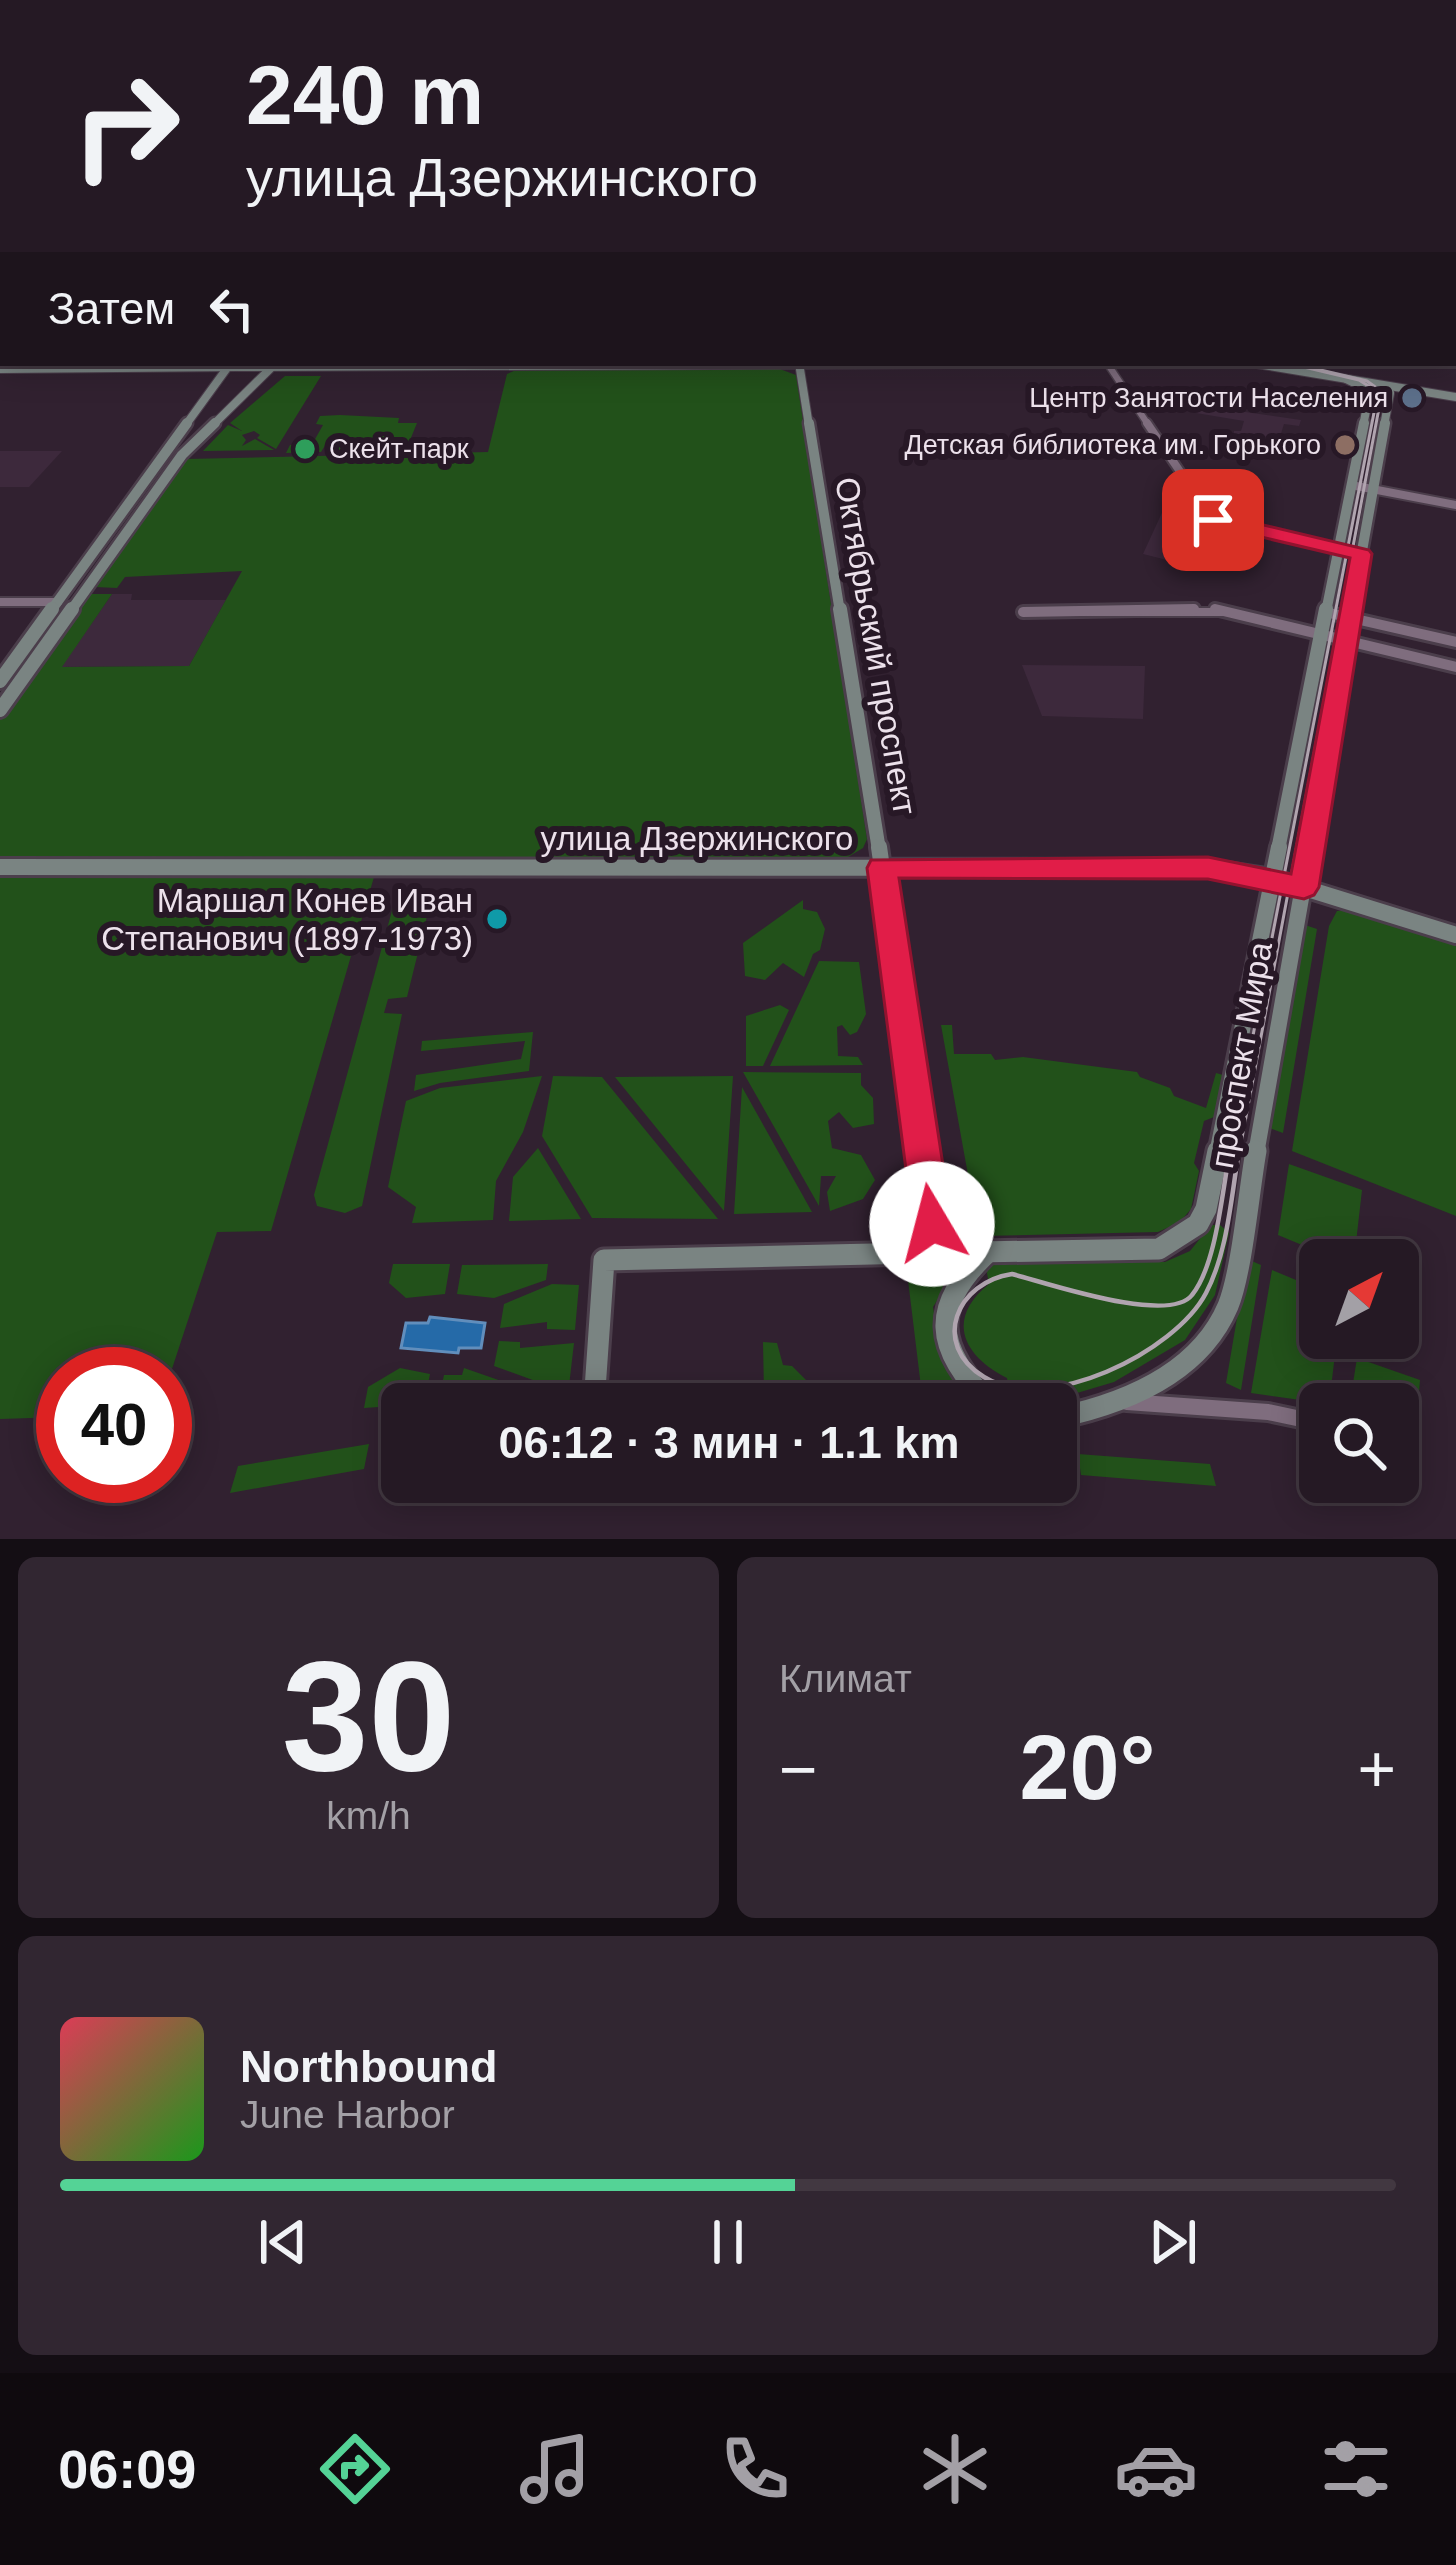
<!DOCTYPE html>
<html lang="ru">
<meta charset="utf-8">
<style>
:root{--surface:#251924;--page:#312631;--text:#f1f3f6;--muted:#a3a0a6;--line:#423841;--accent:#54d396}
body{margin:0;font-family:Helvetica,sans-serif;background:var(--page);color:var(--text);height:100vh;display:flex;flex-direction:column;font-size:45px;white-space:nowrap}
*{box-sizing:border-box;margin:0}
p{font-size:39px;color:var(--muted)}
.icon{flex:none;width:66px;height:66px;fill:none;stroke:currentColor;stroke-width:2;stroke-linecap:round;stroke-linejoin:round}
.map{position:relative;height:1539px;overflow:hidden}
.panel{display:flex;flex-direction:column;gap:18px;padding:18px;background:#140e14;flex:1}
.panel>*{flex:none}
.banner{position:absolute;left:0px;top:0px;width:1458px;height:366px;box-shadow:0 6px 30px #0003,0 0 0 3px var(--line);background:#251924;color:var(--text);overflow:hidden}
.needle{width:78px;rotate:41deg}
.tools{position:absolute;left:1299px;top:1239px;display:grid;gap:24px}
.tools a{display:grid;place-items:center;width:120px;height:120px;border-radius:18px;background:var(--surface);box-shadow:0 6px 30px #0003,0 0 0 3px var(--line);font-size:60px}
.speed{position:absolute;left:36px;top:1347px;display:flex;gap:24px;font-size:60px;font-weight:700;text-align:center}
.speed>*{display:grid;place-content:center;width:156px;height:156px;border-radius:50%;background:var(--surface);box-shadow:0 6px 30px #0003,0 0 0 3px var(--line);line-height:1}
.speed .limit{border:18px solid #d22;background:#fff;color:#111}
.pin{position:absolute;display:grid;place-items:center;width:102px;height:102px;color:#fff;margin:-51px;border-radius:24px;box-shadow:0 6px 18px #0006}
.me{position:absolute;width:132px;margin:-66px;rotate:352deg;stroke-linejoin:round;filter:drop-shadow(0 0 9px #0008)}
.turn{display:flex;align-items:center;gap:42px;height:252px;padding:0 48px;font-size:54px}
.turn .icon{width:156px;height:156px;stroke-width:2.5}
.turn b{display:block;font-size:84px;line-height:102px}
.then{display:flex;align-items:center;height:114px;padding:0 48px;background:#0003;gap:24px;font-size:45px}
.big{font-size:90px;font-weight:700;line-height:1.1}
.panel .card{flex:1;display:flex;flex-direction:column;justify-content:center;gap:18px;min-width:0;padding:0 42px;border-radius:18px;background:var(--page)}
.panel .dial{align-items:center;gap:0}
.dial b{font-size:156px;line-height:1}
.song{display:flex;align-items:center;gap:36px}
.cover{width:144px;height:144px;border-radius:18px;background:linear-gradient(135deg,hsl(350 70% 55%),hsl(120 70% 35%))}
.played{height:12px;border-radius:6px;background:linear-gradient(90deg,var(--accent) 55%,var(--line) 55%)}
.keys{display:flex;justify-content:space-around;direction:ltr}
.heat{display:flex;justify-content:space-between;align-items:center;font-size:66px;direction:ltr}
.panel .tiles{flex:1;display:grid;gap:18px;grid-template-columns:1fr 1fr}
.card:last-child{grid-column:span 2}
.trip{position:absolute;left:381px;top:1383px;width:696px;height:120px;border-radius:18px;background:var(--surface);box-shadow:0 6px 30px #0003,0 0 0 3px var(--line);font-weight:700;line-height:120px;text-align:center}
.dock{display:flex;height:192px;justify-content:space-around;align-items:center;background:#0f0a0e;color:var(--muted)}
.dock .icon{width:84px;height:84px}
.dock .on{color:var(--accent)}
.dock b{font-size:54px;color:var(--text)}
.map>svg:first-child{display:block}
</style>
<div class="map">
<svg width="1456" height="1539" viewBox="0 0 1456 1539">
<rect width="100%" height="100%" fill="#312130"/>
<g fill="#3d293c">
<path d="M1178,393L1226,394L1238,411L1301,420L1299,426L1284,424L1279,440L1303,445L1301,452L1233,444L1234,431H1241L1244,421L1190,412Z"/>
<path d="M0,451H62L29,487H0Z"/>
<path d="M1166,504L1188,506L1190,514L1172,556L1175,562L1143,554Z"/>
<path d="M112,594H132L131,600H226L189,666L61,667Z"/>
<path d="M1022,665L1145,666L1143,719L1042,716Z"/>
</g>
<g fill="#22511a">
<path d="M777,368L796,375L867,839L863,848L848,857L0,860V719L90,594H112L62,667L189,666L242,571L125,577L117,588L95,587L187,459L488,452L507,374L516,370Z"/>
<path d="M285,376H321L276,449L257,438L260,435L254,431L242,435L246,440L242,446L255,439L274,450L203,451L228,425L242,431L230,423Z"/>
<path d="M340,415L399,418L398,423H417L406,450L337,451L340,444H326L321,452L286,453L290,445H318L314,441L323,425L316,424L320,416Z"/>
<path d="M374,877L271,1231L217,1232L165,1390V1374H63V1417L0,1419V878Z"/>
<path d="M432,896L407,997L388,999L384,1013L402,1014L362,1206L345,1213L317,1206L314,1195L393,907L405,905L411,897Z"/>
<path d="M803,900V909L817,912L825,929L820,950L813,954L804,977L783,963L765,980L745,976L743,943Z"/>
<path d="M1350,910L1456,945V1216L1292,1151L1329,926L1337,911Z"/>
<path d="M1305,925L1317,929L1283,1133L1269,1128Z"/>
<path d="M819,961L859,962L866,1014L857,1032L850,1035L842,1025L837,1027L838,1056L858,1057L863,1065L770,1066Z"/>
<path d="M780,1005L789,1010L763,1066H746V1016Z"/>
<path d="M941,1025H952L954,1054H991L995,1060L1023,1057L1137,1072L1140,1077L1170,1088L1174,1096L1206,1108L1216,1073L1223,1075L1214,1117L1204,1121L1194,1163L1199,1171L1191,1209L1180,1222L1158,1232L979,1236Z"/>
<path d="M533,1032L529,1071L440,1083L414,1091L416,1075L521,1059L525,1041L421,1051L422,1041Z"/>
<path d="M743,1072L861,1073V1085L873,1098L874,1124L853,1128L839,1112L828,1121L832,1148L861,1155L875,1180L863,1199L830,1211L827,1192L836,1176H821L819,1206Z"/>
<path d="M542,1076L523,1132L496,1181L493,1220L412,1223L416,1207L388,1187L406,1101L440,1088Z"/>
<path d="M553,1076L602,1077L718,1219L592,1218L542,1136Z"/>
<path d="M733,1076L724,1211L615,1077Z"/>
<path d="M742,1087L812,1212L734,1214Z"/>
<path d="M538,1148L581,1219L509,1221L513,1177Z"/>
<path d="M1289,1164L1362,1190L1354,1260H1338L1278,1235Z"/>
<path d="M1211,1225H1220L1229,1233L1215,1295L1185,1340L1114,1382L1077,1393L1010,1396L1007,1378C963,1356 945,1319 989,1284L985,1262H1165L1190,1251Z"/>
<path d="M1247,1259L1261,1265L1241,1390L1226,1383Z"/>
<path d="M393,1264H450L445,1294L406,1298L389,1283Z"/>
<path d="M548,1264L546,1280L494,1298L457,1294L462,1265Z"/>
<path d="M1272,1270L1320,1290V1338H1337L1329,1404L1251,1393Z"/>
<path d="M954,1274L933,1307C939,1345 946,1369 973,1397L922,1395L908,1280Z"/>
<path d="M552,1284L579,1285L575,1330L547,1329V1322L500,1328L504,1304Z"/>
<path d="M499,1341L520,1342V1348L574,1343L569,1386L552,1387L494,1366Z"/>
<path d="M763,1342L777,1343L783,1365L792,1366L814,1388L835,1394L764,1393Z"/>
<path d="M1357,1358L1420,1380L1417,1416L1398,1410V1404L1351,1396Z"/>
<path d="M400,1368L430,1374L424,1404L364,1408L368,1387Z"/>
<path d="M464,1368L533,1392L532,1404H438L444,1375H462Z"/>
<path d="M369,1444L364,1469L230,1493L238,1466Z"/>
<path d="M1078,1454L1210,1464L1216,1486L1081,1475Z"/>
</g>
<path fill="#256aa8" stroke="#618ebc" stroke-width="3" d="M430,1317L485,1323L481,1348H459L458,1353L401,1348L406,1323H428Z"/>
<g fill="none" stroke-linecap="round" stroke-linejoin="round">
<g stroke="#4b3e4b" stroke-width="9">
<path id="street-far3" d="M1107,363L1149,426"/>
</g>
<g stroke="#4b3e4b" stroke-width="12">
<g id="street-far2">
<path d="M1147,423L1213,520L1362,555"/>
<path d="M1351,485L1456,505"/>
<path d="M0,602H58"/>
<path d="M1023,612H1228"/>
</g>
</g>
<g stroke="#4b3e4b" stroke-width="16">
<g id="street-far1">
<path d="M1215,609L1456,667"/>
<path d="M1023,612L1194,609"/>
<path d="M1325,612L1456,642"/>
</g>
</g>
<g stroke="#4b3e4b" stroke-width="22">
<path id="street" d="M1127,1402L1268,1412L1320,1423"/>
</g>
<g stroke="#4b3e4b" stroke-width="10">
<g id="secondary-far4">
<path d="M799,363L809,426"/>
<path d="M1251,363L1456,397"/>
<path d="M228,367L1225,363"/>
<path d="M0,369L235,367"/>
<path d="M1346,379L1370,391L1363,426"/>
<path d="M185,426L230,364"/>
<path d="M212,426L272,367"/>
<path d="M1384,426L1390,393"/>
</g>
</g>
<g stroke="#4b3e4b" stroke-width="15">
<g id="secondary-far3">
<path d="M809,423L840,612"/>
<path d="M50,612L187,423"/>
<path d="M70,612L182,455L215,423"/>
<path d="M1326,612L1364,423"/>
<path d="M1351,612L1385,423"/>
</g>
</g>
<g stroke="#4b3e4b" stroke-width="20">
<g id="secondary-far2">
<path d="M840,609L879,850"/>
<path d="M0,681L52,609"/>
<path d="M0,710L72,609"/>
<path d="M1278,850L1326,609"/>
<path d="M1309,850L1352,609"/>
</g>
</g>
<g stroke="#4b3e4b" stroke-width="22">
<g id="secondary-far1">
<path d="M879,847L923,1154"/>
<path d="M0,867L1208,868L1272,878L1456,935"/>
<path d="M1217,1154L1279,847"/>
<path d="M1256,1154L1310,847"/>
</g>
</g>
<g stroke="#4b3e4b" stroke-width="27">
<g id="secondary">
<path d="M989,1251C929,1307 934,1347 990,1404"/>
<path d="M919,1253L1159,1249L1198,1224L1206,1209L1218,1151"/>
<path d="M594,1404L604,1260L917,1253L931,1242L933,1224L922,1151"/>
<path d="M1056,1418C1123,1404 1199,1374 1228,1306C1242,1272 1249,1190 1256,1151"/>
</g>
</g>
<use href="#street-far3" stroke="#7f6d7e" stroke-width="6"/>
<use href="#street-far2" stroke="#7f6d7e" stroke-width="8"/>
<use href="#street-far1" stroke="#7f6d7e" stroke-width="10"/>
<use href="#street" stroke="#7f6d7e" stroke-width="16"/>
<use href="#secondary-far4" stroke="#7a8482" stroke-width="8"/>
<use href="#secondary-far3" stroke="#7a8482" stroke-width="10"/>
<use href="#secondary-far2" stroke="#7a8482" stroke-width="14"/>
<use href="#secondary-far1" stroke="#7a8482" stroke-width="16"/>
<use href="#secondary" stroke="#7a8482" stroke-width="21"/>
<g stroke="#b0a4af" stroke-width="3">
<path d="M1230,1154L1378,392L1359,380L1287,363"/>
<path d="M1239,1154L1382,392L1367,381L1291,363"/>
</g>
<path stroke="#b0a4af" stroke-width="4.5" d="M1230,1151C1222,1190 1217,1264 1192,1295C1169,1325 1047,1283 1012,1274C957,1282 930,1344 984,1377C1046,1416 1175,1352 1206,1293C1228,1251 1231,1197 1239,1151"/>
</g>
<linearGradient id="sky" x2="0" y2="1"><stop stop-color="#1b121a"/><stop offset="0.43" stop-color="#484359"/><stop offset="1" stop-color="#484359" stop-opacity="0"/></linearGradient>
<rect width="1456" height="379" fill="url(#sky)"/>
<path fill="#e11d48" stroke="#92132f" stroke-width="3" d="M1213,513L1369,550L1372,554L1319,887L1314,895L1304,899L1208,879L899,878L952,1224L946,1237L932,1242L918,1237L913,1224L867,868L871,860L1208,857L1291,874L1350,558L1206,524L1203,520Z"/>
<circle fill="#5c6f8a" stroke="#271826" stroke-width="4.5" cx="1412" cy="398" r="12"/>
<circle fill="#8d6e63" stroke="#271826" stroke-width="4.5" cx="1345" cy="445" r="12"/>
<circle fill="#2e9e5b" stroke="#271826" stroke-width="4.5" cx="305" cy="449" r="12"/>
<circle fill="#0f9aa8" stroke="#271826" stroke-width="4.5" cx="497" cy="919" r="12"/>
<g text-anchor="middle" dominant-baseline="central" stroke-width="12" stroke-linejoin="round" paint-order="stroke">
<g font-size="27" fill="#ece1eb" stroke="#271826" text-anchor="end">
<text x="1388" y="398">Центр Занятости Населения</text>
<text x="1321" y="445">Детская библиотека им. Горького</text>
<text x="329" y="449" text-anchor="start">Скейт-парк</text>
</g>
<g font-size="33" fill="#ece1eb" stroke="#271826">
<text transform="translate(876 646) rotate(80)">Октябрьский проспект</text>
<text x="697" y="838">улица Дзержинского</text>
<text transform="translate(1241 1055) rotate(-80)">проспект Мира</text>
</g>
<g font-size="33" fill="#ece1eb" stroke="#271826" text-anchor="end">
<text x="473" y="900">Маршал Конев Иван<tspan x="473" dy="38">Степанович (1897-1973)</tspan></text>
</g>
</g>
</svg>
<div class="tools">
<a><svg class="needle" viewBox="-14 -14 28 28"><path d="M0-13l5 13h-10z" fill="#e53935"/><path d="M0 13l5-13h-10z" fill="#a3a0a6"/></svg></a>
<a><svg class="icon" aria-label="search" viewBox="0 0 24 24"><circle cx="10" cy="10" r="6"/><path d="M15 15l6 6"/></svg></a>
</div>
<div class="speed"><div class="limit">40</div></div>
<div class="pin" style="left:1213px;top:520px;background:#d93025"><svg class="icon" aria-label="arrive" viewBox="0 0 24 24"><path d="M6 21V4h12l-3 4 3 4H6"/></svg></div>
<svg class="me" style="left:932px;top:1224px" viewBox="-20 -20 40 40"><circle r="19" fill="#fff"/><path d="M0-13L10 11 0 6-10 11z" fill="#e11d48"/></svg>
<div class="trip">06:12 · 3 мин · 1.1 km</div>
<div class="banner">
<div class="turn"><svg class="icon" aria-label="right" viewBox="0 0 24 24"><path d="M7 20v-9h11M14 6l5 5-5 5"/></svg><div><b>240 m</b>улица Дзержинского</div></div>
<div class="then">Затем<svg class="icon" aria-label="left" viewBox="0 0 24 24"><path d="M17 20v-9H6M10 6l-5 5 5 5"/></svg></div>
</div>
</div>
<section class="panel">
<div class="tiles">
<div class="card dial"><b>30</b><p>km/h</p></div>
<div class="card"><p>Климат</p>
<div class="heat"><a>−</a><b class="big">20°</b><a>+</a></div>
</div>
<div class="card">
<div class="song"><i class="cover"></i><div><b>Northbound</b><p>June Harbor</p></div></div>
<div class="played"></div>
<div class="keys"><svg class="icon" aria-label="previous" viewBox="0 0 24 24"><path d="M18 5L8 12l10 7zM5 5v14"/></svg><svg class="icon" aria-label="pause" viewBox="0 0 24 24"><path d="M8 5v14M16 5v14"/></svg><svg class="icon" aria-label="next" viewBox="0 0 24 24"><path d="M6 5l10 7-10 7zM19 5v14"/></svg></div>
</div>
</div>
</section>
<nav class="dock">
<b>06:09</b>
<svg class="icon on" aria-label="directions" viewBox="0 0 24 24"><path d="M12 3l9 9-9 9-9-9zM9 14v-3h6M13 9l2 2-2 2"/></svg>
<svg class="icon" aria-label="music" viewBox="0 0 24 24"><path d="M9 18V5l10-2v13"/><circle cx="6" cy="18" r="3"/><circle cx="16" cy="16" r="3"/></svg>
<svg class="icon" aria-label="phone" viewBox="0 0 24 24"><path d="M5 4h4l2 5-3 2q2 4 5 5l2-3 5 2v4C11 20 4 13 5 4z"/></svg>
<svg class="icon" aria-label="climate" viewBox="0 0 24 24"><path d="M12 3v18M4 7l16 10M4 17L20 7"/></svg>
<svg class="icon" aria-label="car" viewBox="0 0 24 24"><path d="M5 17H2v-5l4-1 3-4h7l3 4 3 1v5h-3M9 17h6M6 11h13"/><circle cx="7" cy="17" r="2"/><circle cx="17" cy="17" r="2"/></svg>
<svg class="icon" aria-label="filters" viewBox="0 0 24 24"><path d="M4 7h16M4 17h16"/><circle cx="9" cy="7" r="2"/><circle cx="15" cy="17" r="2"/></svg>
</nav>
